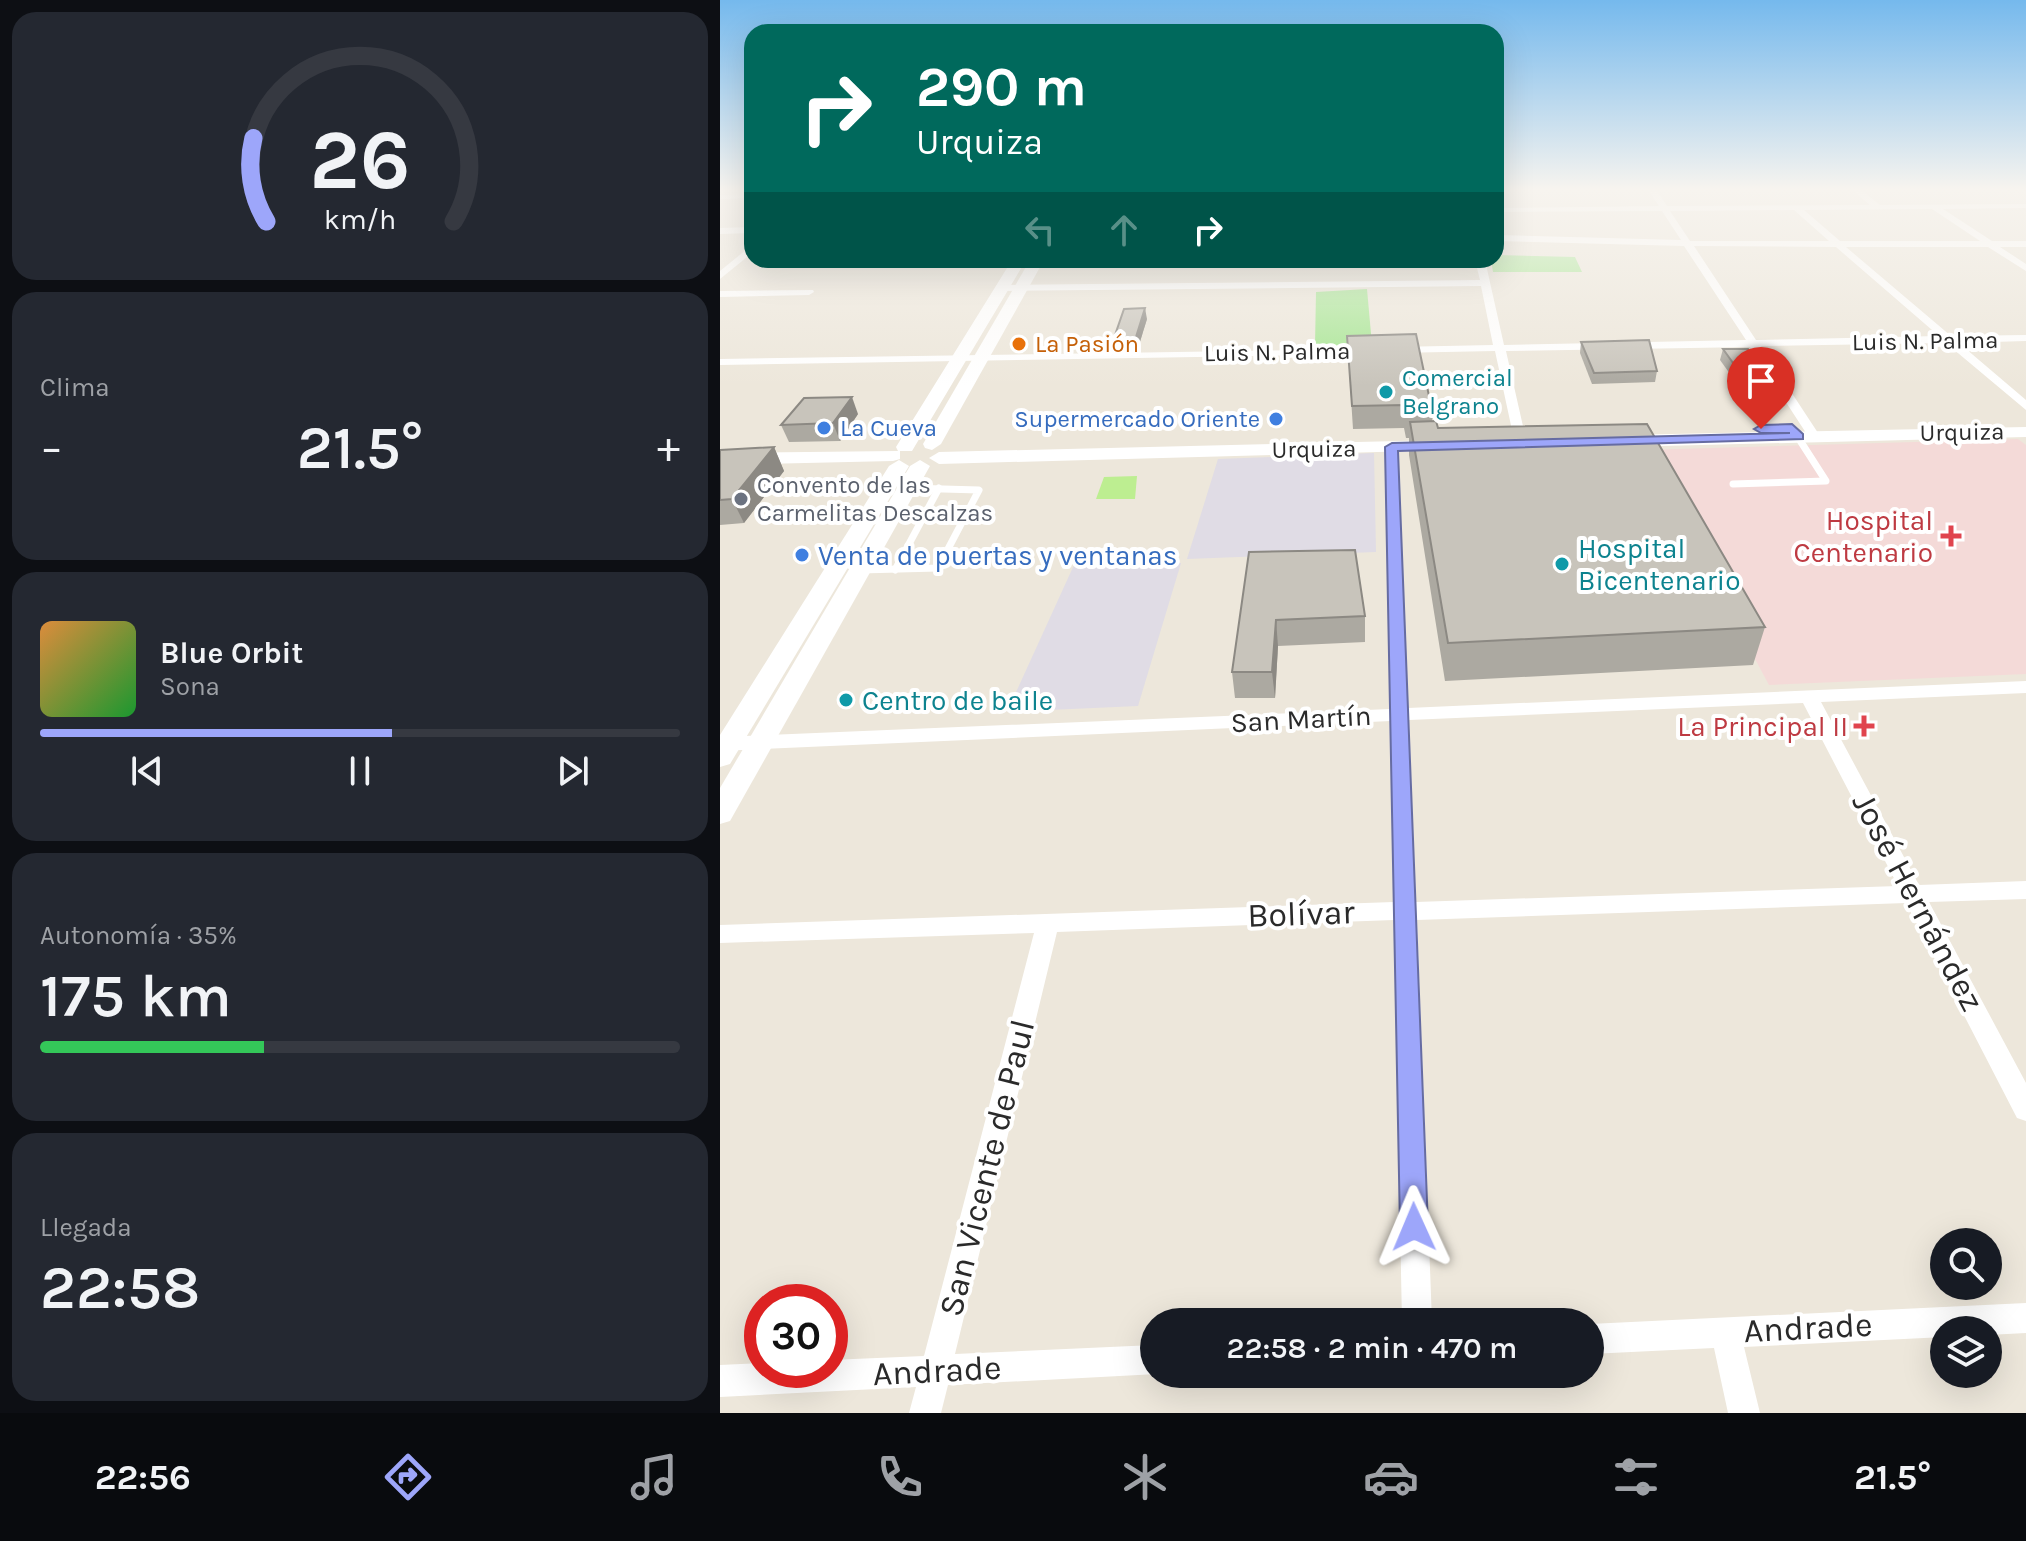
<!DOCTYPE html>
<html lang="es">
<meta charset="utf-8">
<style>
:root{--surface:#171b24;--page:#242831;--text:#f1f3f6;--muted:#9ea1a6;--line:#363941;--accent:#9da6fa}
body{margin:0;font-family:Karla,sans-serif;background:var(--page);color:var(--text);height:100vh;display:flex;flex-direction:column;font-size:30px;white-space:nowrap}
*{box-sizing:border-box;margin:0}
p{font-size:26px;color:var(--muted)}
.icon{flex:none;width:44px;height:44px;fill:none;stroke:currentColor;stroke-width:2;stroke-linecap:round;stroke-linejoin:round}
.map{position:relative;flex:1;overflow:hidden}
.sheet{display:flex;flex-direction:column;gap:12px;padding:12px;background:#0d0f14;width:720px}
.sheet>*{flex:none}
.hud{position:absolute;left:24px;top:24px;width:760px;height:244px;border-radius:24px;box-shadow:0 8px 32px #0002;background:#00695c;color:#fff;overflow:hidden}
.buttons{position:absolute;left:1210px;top:1228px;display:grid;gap:16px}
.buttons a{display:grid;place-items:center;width:72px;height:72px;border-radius:50%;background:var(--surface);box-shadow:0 8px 32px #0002;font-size:40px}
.speed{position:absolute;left:24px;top:1284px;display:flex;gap:16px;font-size:40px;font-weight:700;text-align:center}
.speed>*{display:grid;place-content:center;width:104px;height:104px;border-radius:50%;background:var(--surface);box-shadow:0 8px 32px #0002;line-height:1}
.speed .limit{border:12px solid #d22;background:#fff;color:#111}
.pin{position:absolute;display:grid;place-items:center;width:68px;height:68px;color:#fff;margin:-82px -34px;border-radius:50% 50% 50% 0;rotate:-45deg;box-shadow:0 0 8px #0007}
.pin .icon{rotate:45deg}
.me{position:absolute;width:88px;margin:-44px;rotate:359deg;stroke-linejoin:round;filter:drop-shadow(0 0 6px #0008)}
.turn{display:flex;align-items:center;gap:28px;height:168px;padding:0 40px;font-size:36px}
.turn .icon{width:104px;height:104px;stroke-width:2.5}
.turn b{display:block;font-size:56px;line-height:68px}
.lanes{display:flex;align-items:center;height:76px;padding:0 40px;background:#0003;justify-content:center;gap:40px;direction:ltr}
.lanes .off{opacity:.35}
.big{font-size:60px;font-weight:600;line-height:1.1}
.sheet .tile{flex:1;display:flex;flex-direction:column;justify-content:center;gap:12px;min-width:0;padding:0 28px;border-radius:24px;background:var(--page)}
.sheet .dial{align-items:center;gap:0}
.dial svg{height:208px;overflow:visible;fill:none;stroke:var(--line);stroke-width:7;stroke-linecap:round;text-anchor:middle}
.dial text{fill:var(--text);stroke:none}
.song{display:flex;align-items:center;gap:24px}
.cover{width:96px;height:96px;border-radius:12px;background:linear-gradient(135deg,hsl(30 70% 55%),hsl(130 70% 35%))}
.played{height:8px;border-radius:4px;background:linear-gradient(90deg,var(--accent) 55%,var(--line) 55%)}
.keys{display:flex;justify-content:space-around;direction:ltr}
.heat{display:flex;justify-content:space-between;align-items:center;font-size:44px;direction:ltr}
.charge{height:12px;border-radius:6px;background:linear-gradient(90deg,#34c759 35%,var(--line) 0)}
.trip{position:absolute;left:420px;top:1308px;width:464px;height:80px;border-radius:40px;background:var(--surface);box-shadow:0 8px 32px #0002;font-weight:600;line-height:80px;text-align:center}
.tabs{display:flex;height:128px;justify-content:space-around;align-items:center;background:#090b0e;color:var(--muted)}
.tabs .icon{width:56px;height:56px}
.tabs .active{color:var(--accent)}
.tabs b{font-size:36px;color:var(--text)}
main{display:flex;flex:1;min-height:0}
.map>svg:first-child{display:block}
</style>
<main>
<section class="sheet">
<div class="tile dial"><svg viewBox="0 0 100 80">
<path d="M14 69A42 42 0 1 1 86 69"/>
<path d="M14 69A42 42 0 0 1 9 37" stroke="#9da6fa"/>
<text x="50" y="56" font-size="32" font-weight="700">26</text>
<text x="50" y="72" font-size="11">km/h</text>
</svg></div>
<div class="tile"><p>Clima</p>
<div class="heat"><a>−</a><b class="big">21.5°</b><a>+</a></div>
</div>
<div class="tile">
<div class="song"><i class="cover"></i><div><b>Blue Orbit</b><p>Sona</p></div></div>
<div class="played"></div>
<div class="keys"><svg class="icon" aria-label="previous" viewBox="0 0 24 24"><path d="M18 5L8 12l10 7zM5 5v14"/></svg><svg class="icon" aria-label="pause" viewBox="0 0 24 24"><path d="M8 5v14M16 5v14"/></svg><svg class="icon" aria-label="next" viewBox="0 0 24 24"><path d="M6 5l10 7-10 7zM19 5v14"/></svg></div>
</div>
<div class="tile"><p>Autonomía · 35%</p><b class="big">175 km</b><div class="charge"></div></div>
<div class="tile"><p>Llegada</p><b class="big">22:58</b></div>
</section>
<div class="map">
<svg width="1306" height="1413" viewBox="0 0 1306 1413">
<rect width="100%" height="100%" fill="#ede7db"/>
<g fill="#e0dce5">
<path d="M654,453L656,552L467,559L498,459Z"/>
<path d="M461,563L418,706L287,712L354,565Z"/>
</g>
<path fill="#f4dad8" d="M1298,439L1306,445V674L1049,685L923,450Z"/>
<g fill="#a9e695">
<path d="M776,255L855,257L862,272H773L771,260H776Z"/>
<path d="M647,289L652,345L595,346L596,292Z"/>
</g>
<path fill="#bdee91" d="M417,476L415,499H376L384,477Z"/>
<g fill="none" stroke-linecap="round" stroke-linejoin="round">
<g stroke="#fff" stroke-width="7">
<path d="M1013,484L1106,481L1072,428"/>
<path d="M140,570L218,568L259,490L187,488"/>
<path d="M175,570L219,488"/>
</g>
<g fill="#fff" fill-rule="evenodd">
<path d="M927,188H935L947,206L1150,205L1130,188H1139L1160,205L1306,204V208L1223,209L1272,241H1306V247H1280L1306,264V271L1268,247H1126L1231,336L1306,335V341L1239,343L1306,400V410L1226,343L1041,346L1100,436L1094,440L1088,436L1030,347L786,351L807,444L801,448L795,444L775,351L675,353L669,350L675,347L773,345L761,286L282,291L277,288L282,285L760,280L755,260H765L784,345L1026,340L964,246L776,241V235L961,240L942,211L776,212V208L939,206ZM1212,209L1260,241H1120L1084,210ZM1074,210L1109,241H970L950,211ZM974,246L1116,247L1219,336L1036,340Z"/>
<path d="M32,194V198L0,199V195Z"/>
<path d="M32,227V233L0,234V228Z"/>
<path d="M32,245V253L0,279V271Z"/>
<path d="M93,290L94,292L89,295L0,297V291Z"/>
<path d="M653,349V353L649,354L0,365V359Z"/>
<path d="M672,443L678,447L688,708L1306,681V693L1101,702L1199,885L1306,881V899L1209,902L1306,1083V1121L1297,1118L1186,903L697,920L712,1322H682L674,920L337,932L235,1354L434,1345V1374H437L228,1385L221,1413H189L196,1387L0,1397V1365L42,1363V1370H110V1360L204,1356L314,933L0,943V925L674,902L671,721L0,751V737L670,709L666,447ZM1083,703L1178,886L696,902L689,720Z"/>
<path d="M1306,1303V1333L1268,1335V1330H1224V1337L1024,1347L1040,1413H1008L994,1348L870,1354V1324Z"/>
</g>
<g fill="#fff" fill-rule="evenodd">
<path d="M292,260H306L192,451H180V459L173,461L0,465V453L178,451L176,447Z"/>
<path d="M310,260H324L221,444L212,450L205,448L203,444Z"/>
<path d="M1306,427V437L902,447L893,441L902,435Z"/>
<path d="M723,440L730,442V450L219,464L209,458L219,452Z"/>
<path d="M179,460L189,466L10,764L0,767V735L169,466Z"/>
<path d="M200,460L210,466L10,821L0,824V788L190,466Z"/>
</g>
</g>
<g fill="#aca9a1">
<path d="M427,319L418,348H396L394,338Z"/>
<path d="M627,336L713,415L712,421L718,428L1045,627L1033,665L725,681L689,455V438H686L684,428L633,429Z"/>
<path d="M861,342L937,371L935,382L872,384L860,353Z"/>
<path d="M1003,349L1046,375L1043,386L1018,385L1000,360Z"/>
<path d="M138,414L120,441L69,442L61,425Z"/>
<path d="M54,447L64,471L24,523L0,525V450Z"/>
<path d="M529,552L645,616V642L558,646L555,698H515L512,672Z"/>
</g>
<g fill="#8c8983">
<path d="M425,308L427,319L418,348L416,337Z"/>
<path d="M132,397L138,414L120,441L113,423Z"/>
<path d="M54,447L64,471L24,523L12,499Z"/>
<path d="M556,620L558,646L555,698L552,672Z"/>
</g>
<g fill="#c8c4bb" stroke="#8c8983" stroke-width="2">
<path d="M425,308L416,337L394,338L404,309Z"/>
<path d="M696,334L713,415H687L685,405L632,406L627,336Z"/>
<path d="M929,340L937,371L874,373L861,342Z"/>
<path d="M1003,349H1028L1046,375L1021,374Z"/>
<path d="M132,397L113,423L61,425L84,398Z"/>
<path d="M716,421L718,428L927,424L1045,627L728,643L690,422Z"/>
<path d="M54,447L12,499L0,500V450Z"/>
<path d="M635,550L645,616L556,620L552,672H512L529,552Z"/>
</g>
<linearGradient id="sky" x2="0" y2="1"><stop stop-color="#75b9ed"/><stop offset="0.49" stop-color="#f7f4ef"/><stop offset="1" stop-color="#f7f4ef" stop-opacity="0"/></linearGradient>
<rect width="1306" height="386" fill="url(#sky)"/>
<path fill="#9da6fa" stroke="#666ca2" stroke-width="2" d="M1072,424L1083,434V439L678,451L708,1227L704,1237L694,1241L684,1237L680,1227L665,447L672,443L1070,433H1041L1034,429L1041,425Z"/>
<circle fill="#e8710a" stroke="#fff" stroke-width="3" cx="299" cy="344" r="8"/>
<g fill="#0f9aa8" stroke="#fff" stroke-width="3">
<circle cx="666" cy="392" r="8"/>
<circle cx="842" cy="564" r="8"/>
<circle cx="126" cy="700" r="8"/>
</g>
<g fill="#3f7fe0" stroke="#fff" stroke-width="3">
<circle cx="556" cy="419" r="8"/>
<circle cx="104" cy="428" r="8"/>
<circle cx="82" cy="555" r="8"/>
</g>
<circle fill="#6b7280" stroke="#fff" stroke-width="3" cx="21" cy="499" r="8"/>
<g fill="#e0444e" stroke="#fff" stroke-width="3">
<path d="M1227 524h8v8h8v8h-8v8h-8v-8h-8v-8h8z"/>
<path d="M1140 714h8v8h8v8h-8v8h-8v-8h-8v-8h8z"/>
</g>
<g text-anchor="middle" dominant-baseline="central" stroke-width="8" stroke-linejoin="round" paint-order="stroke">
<g font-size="24" fill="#2a2a2a" stroke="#fff">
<text transform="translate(1205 341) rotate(-1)">Luis N. Palma</text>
<text transform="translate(557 352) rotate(-1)">Luis N. Palma</text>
<text transform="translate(1242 432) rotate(-1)">Urquiza</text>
<text transform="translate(594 449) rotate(-1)">Urquiza</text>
</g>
<g font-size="24" fill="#c56008" stroke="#fff" text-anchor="start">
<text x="315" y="344">La Pasión</text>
</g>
<g font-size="24" fill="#0d838f" stroke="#fff" text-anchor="start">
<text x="682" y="378">Comercial<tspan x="682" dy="28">Belgrano</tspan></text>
</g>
<g font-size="24" fill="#366cbe" stroke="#fff" text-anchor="end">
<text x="540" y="419">Supermercado Oriente</text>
<text x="120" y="428" text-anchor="start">La Cueva</text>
</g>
<g font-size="24" fill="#5b616d" stroke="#fff" text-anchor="start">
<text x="37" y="485">Convento de las<tspan x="37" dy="28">Carmelitas Descalzas</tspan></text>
</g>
<g font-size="28" fill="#be3a42" stroke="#fff" text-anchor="end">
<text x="1213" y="520">Hospital<tspan x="1213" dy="32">Centenario</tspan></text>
<text x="1128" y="726">La Principal II</text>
</g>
<g font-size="28" fill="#0d838f" stroke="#fff" text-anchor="start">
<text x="858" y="548">Hospital<tspan x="858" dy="32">Bicentenario</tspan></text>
<text x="142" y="700">Centro de baile</text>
</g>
<g font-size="28" fill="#366cbe" stroke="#fff" text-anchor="start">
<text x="98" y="555">Venta de puertas y ventanas</text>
</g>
<g font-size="28" fill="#2a2a2a" stroke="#fff">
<text transform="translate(581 719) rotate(-3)">San Martín</text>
</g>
<g font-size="34" fill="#2a2a2a" stroke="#fff">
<text transform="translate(1198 902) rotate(62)">José Hernández</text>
<text transform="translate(581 914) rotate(-2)">Bolívar</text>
<text transform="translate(267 1168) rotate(-76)">San Vicente de Paul</text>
<text transform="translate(1088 1328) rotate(-3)">Andrade</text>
<text transform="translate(217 1371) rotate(-3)">Andrade</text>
</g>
</g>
</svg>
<div class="buttons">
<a><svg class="icon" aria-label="search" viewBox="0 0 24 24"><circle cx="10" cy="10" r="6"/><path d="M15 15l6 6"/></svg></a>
<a><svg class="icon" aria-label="layers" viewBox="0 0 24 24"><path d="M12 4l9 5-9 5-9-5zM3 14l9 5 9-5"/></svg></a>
</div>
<div class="speed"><div class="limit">30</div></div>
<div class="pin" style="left:1041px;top:429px;background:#d93025"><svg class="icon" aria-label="arrive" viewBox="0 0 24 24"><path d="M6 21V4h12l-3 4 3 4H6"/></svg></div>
<svg class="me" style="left:694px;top:1227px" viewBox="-20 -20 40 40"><path d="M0-17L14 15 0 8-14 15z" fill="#9da6fa" stroke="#fff" stroke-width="4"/></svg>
<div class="trip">22:58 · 2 min · 470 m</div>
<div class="hud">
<div class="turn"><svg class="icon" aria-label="right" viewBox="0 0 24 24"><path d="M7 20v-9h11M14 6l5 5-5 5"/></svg><div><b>290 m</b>Urquiza</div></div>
<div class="lanes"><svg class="icon off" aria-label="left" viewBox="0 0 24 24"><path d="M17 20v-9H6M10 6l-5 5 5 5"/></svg><svg class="icon off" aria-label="ahead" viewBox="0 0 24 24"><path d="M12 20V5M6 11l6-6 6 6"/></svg><svg class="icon" aria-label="right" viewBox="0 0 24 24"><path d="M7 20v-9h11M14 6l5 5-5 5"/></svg></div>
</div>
</div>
</main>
<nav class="tabs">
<b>22:56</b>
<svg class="icon active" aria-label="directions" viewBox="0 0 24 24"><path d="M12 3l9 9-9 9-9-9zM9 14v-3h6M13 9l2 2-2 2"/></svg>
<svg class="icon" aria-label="music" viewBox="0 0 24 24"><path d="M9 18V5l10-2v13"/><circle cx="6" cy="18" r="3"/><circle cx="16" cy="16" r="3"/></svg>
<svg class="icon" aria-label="phone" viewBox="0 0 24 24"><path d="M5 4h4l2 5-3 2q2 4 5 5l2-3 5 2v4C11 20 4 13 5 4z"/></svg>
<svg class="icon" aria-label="climate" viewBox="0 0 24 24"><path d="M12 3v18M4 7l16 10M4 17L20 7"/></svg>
<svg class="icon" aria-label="car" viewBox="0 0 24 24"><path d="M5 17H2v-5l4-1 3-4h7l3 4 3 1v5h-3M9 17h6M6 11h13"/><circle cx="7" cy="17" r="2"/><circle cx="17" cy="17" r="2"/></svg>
<svg class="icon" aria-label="filters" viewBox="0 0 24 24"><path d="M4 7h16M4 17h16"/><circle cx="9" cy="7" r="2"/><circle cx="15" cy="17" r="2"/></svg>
<b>21.5°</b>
</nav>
